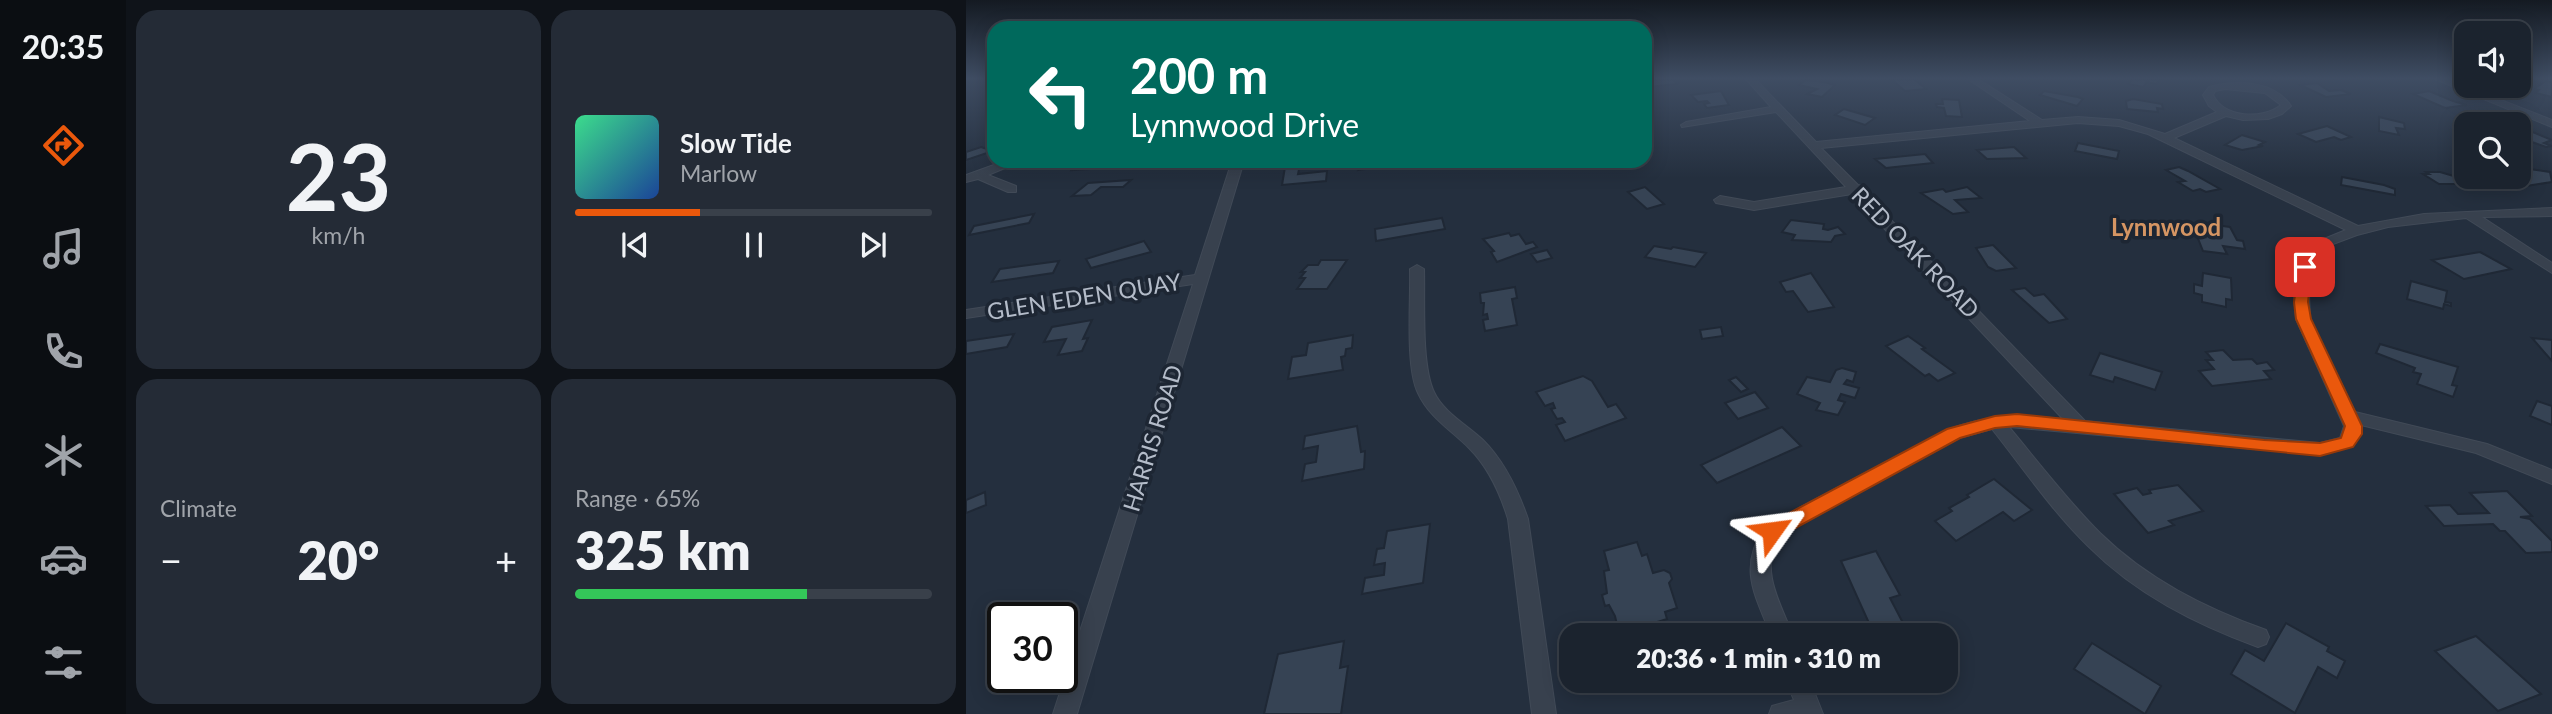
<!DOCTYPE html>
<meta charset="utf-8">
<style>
:root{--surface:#1b232e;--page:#242b36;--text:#f1f3f6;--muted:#a0a4aa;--line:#39404a;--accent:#ea580c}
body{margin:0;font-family:Lato,sans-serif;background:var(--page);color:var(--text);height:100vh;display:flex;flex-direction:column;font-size:26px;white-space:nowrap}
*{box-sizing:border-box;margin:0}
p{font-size:23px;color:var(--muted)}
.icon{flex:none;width:38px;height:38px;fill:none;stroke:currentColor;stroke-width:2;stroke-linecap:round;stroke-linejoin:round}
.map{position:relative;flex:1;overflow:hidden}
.drawer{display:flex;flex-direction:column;gap:10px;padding:10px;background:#0f1319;width:840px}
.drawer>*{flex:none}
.hud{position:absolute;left:21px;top:21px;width:665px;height:147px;border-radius:21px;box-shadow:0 4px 18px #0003,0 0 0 2px var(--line);background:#00695c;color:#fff;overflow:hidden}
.fabs{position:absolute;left:1488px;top:21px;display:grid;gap:14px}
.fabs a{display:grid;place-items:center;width:77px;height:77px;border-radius:14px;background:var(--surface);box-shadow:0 4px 18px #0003,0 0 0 2px var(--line);font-size:35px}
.speed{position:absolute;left:21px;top:602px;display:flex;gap:14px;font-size:35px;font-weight:700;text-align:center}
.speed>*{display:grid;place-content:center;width:91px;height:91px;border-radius:50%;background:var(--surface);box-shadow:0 4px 18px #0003,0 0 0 2px var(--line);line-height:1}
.speed .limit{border:4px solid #111;border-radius:10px;background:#fff;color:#111}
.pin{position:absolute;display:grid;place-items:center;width:60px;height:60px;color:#fff;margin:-30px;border-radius:14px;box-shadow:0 4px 10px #0006}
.me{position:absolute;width:77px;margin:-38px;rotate:59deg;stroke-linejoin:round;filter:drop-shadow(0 0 5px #0008)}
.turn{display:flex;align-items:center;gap:24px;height:147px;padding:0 28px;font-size:32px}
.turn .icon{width:91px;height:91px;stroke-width:2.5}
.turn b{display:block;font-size:49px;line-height:60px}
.big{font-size:52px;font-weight:800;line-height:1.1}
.drawer .tile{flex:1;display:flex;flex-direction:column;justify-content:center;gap:10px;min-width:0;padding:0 24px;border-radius:21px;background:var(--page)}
.drawer .dial{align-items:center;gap:0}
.dial b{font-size:91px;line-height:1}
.song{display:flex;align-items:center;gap:21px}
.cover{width:84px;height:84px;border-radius:10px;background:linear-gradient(135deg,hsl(150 70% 55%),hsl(220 70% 35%))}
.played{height:7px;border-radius:4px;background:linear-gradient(90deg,var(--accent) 35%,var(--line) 35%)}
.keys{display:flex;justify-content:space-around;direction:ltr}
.heat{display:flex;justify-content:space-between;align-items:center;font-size:38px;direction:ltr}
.charge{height:10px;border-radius:5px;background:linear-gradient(90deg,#34c759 65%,var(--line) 0)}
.drawer .tiles{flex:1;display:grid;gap:10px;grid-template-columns:repeat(2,1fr)}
.trip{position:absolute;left:593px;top:623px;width:399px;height:70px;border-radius:21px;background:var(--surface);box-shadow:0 4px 18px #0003,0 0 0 2px var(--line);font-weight:800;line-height:70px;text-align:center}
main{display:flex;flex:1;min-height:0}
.menu{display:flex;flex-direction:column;width:126px;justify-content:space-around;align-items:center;background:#0b0e12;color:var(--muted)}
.menu .icon{width:49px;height:49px}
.menu .on{color:var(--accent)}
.menu b{font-size:32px;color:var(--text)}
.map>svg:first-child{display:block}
</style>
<main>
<nav class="menu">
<b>20:35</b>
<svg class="icon on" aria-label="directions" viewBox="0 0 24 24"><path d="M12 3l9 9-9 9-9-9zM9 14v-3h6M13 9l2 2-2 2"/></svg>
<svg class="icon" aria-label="music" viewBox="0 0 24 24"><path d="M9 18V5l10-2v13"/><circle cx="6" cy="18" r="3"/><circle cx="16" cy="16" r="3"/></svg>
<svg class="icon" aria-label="phone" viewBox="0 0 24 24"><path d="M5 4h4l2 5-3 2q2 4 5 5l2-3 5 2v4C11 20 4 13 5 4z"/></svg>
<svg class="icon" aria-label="climate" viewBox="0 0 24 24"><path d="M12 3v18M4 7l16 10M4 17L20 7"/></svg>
<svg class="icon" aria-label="car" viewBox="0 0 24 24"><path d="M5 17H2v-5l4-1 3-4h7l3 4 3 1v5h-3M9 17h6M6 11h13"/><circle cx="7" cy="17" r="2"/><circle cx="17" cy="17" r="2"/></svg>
<svg class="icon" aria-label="filters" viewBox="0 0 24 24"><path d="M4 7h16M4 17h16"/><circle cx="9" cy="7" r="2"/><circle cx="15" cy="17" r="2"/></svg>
</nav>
<section class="drawer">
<div class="tiles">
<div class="tile dial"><b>23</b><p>km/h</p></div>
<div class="tile">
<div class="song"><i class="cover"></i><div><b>Slow Tide</b><p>Marlow</p></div></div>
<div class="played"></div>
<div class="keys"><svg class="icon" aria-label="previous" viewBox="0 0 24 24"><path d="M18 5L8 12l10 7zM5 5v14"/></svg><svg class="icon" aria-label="pause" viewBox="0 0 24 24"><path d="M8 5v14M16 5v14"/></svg><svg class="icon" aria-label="next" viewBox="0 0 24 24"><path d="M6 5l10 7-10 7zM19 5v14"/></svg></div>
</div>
<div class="tile"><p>Climate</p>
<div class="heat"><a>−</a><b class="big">20°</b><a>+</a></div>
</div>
<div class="tile"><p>Range · 65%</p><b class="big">325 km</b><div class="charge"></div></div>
</div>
</section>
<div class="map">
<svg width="1586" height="714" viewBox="0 0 1586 714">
<rect width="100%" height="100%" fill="#242f3e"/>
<g fill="#364354" stroke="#1f2835" stroke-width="2">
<path d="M686,79H707L711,84L682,87L679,81Z"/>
<path d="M925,79H948L960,89L939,91Z"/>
<path d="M1167,79H1195L1190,84L1181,82L1177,87L1162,84Z"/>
<path d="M839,80L858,82L869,85L856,97L841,94L851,89L833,85Z"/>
<path d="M1580,81L1586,82V97L1570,93L1573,90L1567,89Z"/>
<path d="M1351,83L1363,91L1375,90L1385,94L1360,97L1334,85Z"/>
<path d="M755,91L763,105L741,108L738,104L743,103L741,101L732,102L725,95Z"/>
<path d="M1078,91L1112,97L1117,99L1111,106L1074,95Z"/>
<path d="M1463,91L1487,101L1501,105L1479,108L1447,94Z"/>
<path d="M976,99L993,100L996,117L980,116L978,108L971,107L970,104H977Z"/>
<path d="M1167,99L1196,104L1197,109L1191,108L1192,112L1161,109L1160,101Z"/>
<path d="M878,109L909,118L899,125L869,115Z"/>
<path d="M1413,117L1438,123L1439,129L1430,128L1433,135L1413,131Z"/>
<path d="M1361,126L1385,137L1375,140L1368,137L1350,142L1332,134Z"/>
<path d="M1552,126L1586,140L1578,143L1586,146L1580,147L1552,137Z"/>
<path d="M1276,135L1299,142L1293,145L1297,146L1276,150L1259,145Z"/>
<path d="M1112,143L1153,151L1151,159L1109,151Z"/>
<path d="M15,147L27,151L0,160V152Z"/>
<path d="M1048,147L1060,158L1021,159L1011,150Z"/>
<path d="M959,154L967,163L920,168L909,159Z"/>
<path d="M107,161H144L130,162L124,169L106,170L112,164H104Z"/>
<path d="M393,161H436V164L392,170Z"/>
<path d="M334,165L332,174L361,171L360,181L316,185L319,167Z"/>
<path d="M1213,167L1222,171L1254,189L1240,192L1234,189L1227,191L1212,182L1219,181L1200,170Z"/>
<path d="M1556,168L1584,172L1586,182L1554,187L1534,177H1552V169Z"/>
<path d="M1460,172H1474L1491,177H1496L1490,172H1497L1500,177L1517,184H1473L1457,174H1463Z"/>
<path d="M1376,177L1418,185L1429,189V195L1375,185Z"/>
<path d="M165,180L157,187H135L125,195L106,196L122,183Z"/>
<path d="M679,187L698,204L681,209L662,192Z"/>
<path d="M1001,187L1015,198L989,200L1002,212L987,214L955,193L977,189L980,192Z"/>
<path d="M68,214L63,223L3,235L8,226Z"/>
<path d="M476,218L479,229L410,241L409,229Z"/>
<path d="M825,220L858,224L857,229L862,230L872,227L879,234L869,236L865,242L826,240L829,235L816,232Z"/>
<path d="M1242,224L1264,227L1271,240L1277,241L1279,249L1257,246L1261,254L1237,251L1231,236L1239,237L1236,230L1245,231Z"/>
<path d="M543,233L545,236L553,234L560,244L567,242L571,247L531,262L525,252L528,251L517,239Z"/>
<path d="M178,241L185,252L125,268L120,259Z"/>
<path d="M1027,245L1050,268L1030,271L1022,267L1010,248Z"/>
<path d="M688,246L705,249L707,247L740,253L729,267L679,257Z"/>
<path d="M581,250L586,258L571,262L565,254Z"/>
<path d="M1514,252L1545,269L1498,279L1466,260Z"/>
<path d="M355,260H381L361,289H331L339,278H334L339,272H335L342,265H352Z"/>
<path d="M93,261L87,273L26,282L34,269Z"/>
<path d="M845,273L868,307L842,312L827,291L820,292L814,282Z"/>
<path d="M1237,273L1265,278L1266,300L1260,299V307L1236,302V295L1228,293V284L1236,286Z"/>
<path d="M1445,281L1481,291L1479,302L1485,303V306L1478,304L1477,309L1441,299Z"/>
<path d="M549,287L551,298L546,299L551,325L519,331L517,320L522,319L521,314L517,315L518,303H515L514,293Z"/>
<path d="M1059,288L1068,296L1078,294L1101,319L1083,323L1046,290Z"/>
<path d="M126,320L117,339L122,338L116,351L92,355L100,339L78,342L86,327Z"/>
<path d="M755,327L757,336L736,339L734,330Z"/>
<path d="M48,334L41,347L0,354V341Z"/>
<path d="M387,335L386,348L380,349L379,356L375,357L377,370L322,379L326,357L340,355L342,343Z"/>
<path d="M942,336L959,348L956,349L989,373L972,381L963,374L959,376L920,346Z"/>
<path d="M1566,338L1586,340V361Z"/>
<path d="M1414,344L1492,367L1486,385L1491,386L1487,397L1451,384L1455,374L1447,372L1449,368L1410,353Z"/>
<path d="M1257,350L1267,360L1286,359L1291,364L1301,362L1308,370L1298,371L1305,379L1246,386L1233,371L1248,369L1240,360H1247L1240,352Z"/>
<path d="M1134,353L1196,372L1189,390L1149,377L1147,382L1124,375Z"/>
<path d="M876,368L890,372L887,382L881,380L878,384L893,388L889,398L875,394L872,400L879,402L872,415L850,410L854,403L831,394L841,377L864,382L870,370Z"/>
<path d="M617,376L626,381L642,407L650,404L660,418L599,441L590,425L599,422L596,418L591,419L585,409L589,408L587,403L579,406L570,392Z"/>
<path d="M770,377L782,389L775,392L763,380Z"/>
<path d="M789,392L802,408L772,419L759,403Z"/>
<path d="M1571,401L1586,406V425L1564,416Z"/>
<path d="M391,426L395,452L399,451L398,469L336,481L339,464L350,462L352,446L337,449L339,436Z"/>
<path d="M816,427L835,446L751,483L735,465Z"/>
<path d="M1028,479L1066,510L1048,521L1037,512L990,541L969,521L986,511L983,508L1003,497L1001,495Z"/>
<path d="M1212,485L1237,511L1203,521L1208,525L1182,533L1148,494L1171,488L1177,495L1185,493L1183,490Z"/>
<path d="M1541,491L1566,516L1554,517L1564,519L1586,541V552L1560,553L1539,531H1534L1527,524L1478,526L1460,506L1484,505L1492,514L1523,513L1504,493Z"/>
<path d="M19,492L20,505L0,513V500Z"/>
<path d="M464,524L457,583L396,594L399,578L418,575L419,563L408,565L411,549L418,548L421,531Z"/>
<path d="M671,542L676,556L681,554L687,573L698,570L704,573L706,579L703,583L711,608L699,612L701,619L662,631L661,627L652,629L649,616L643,605L639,606L636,595L641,593L638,571L643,570L638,551Z"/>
<path d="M910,551L934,595L924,598L937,623L907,632L875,561Z"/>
<path d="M1320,623L1363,647L1361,651L1379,661L1371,678L1352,667L1329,713L1265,674L1279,650L1298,661Z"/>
<path d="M1510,636L1575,694L1532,711L1469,651Z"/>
<path d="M378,641L374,668L382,666L375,714H298L312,654Z"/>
<path d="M1126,643L1195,686L1179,714L1108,669Z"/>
</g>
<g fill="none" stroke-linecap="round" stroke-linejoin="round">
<g stroke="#414a57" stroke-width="2">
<g id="street">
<path d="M780,79H789L850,142L1064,121L1002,79H1012L1076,120L1112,117L1153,120L1199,134L1251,112L1243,106L1237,95L1243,87C1270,80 1308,80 1325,106L1316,114L1302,119L1277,120L1260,116L1208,138L1392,226L1458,214L1586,208V216L1516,217L1586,263V273L1500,218L1422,227L1391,235L1367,244L1350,258L1345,270L1343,295L1344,319L1389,412L1521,444L1586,470V484L1510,453L1395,425L1387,446L1354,455L1043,427C1073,463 1101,500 1134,533C1181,579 1239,608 1300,630L1303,637L1300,644L1292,647C1229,624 1170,594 1122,546C1086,511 1057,468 1026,429L993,438L813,536C793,569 814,603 827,635H805C788,593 772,568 799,526L981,430C1022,414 1053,414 1097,419L886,194L788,210L750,203L748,200L754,196L788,202L880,187L810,112L716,127L715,125L720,122L805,107ZM1259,89L1299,93L1315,105C1296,120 1258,118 1247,95L1249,91ZM1112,123L1153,126L1182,134L1380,230L1358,239L1340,253L1332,270L1328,295L1330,319L1378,426L1374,438L1354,443L1119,421L897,191L896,186L892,185L855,148Z"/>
<path d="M1469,79H1481L1586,120V127Z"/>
<path d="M39,161H56L22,175L50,186V192H42L12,179L0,182V175Z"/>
<path d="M266,161H278L111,714H87L227,284L0,318V310L229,275Z"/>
<path d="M451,265L458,269C459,301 455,364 468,392C477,412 501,425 517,440C539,462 552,490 562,519L590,714H566L542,519C534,493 523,468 503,448C485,430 463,417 452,393C439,366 445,301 444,269Z"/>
<path d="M820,681H844L857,714H803L806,706L828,700Z"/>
</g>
</g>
<use href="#street" fill="#38414e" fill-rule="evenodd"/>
</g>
<linearGradient id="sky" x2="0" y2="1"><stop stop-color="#141a22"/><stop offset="0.44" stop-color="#3f4d63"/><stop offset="1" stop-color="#3f4d63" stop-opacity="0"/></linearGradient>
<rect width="1586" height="178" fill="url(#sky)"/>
<path fill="#ea580c" stroke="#983908" stroke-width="2" d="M1339,263L1346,267L1342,302L1345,319L1396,426V434L1387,447L1354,456L1051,426L1029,428L994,438L813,537H799L796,531L799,526L981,429L1029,416L1051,414L1298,440L1354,443L1375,438L1379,426L1330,319L1328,302L1333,267Z"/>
<g text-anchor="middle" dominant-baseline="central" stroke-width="7" stroke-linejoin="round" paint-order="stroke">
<g font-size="23" fill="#b4bcc9" stroke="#1d2633">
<text transform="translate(950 252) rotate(46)">RED OAK ROAD</text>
<text transform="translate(118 296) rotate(-9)">GLEN EDEN QUAY</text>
<text transform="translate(186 438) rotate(-73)">HARRIS ROAD</text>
</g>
<g font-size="24" font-weight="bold" fill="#d59563" stroke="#1d2633">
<text x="1200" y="226">Lynnwood</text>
</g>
</g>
</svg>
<div class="fabs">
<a><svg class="icon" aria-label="sound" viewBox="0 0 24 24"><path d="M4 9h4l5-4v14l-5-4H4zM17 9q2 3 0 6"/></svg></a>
<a><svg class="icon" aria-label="search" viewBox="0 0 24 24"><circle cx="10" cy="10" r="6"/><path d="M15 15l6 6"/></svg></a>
</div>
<div class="speed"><div class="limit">30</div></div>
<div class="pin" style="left:1339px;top:267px;background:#d93025"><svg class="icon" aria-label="arrive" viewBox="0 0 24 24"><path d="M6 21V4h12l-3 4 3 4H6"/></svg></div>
<svg class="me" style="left:806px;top:531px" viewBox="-20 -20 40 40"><path d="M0-17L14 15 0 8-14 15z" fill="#ea580c" stroke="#fff" stroke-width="4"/></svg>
<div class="trip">20:36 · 1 min · 310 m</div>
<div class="hud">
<div class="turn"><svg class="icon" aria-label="left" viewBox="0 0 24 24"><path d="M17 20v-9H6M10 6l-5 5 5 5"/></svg><div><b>200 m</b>Lynnwood Drive</div></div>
</div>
</div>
</main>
